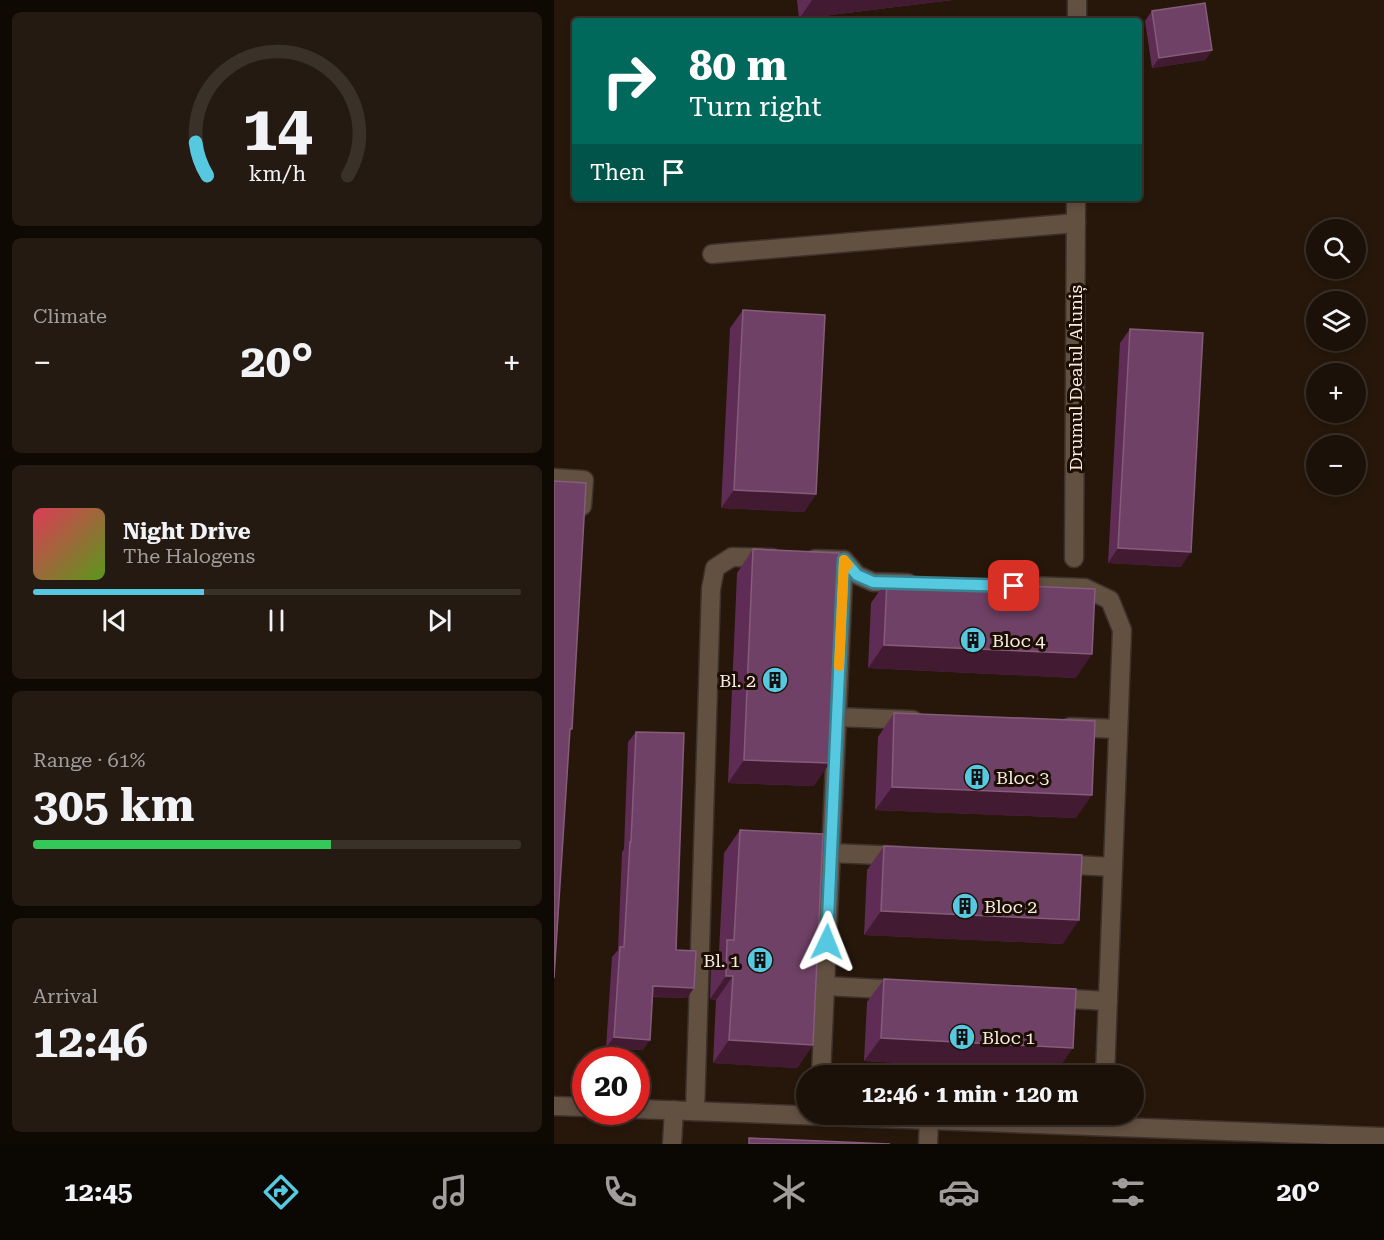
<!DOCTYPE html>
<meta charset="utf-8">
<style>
:root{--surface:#1c1108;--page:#251a12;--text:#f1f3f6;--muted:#a09d9c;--line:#3a3129;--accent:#56c9e1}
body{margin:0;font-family:"Roboto Serif",serif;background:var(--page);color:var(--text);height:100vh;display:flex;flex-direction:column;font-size:22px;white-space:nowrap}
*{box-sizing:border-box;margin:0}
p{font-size:20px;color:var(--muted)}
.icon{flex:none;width:33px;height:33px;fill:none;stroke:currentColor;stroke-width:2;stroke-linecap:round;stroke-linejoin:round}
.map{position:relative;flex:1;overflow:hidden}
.details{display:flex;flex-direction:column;gap:12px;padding:12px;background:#0f0904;width:554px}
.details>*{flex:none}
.hud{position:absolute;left:18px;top:18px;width:570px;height:183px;border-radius:6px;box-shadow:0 3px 9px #0003,0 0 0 2px var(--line);background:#00695c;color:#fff;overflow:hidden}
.fabs{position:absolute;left:752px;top:219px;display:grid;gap:12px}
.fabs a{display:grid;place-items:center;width:60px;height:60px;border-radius:50%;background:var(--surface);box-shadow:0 3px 9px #0003,0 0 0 2px var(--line);font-size:30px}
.speed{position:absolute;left:18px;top:1047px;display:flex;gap:12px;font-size:30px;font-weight:700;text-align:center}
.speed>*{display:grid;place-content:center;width:78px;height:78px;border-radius:50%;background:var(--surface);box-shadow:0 3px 9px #0003,0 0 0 2px var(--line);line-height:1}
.speed .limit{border:9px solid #d22;background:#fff;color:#111}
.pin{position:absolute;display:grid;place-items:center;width:51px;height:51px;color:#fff;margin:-26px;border-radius:12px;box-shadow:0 3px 9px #0006}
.me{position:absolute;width:66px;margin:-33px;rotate:2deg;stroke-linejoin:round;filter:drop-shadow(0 0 4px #0008)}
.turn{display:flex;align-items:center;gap:21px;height:126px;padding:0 18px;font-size:27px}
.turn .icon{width:78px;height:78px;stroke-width:2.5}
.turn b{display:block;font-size:42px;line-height:51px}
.then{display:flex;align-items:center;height:57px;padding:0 18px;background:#0003;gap:12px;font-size:22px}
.big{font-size:45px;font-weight:700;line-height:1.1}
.details .widget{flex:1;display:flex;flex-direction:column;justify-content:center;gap:9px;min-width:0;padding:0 21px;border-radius:9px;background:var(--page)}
.details .dial{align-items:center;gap:0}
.dial svg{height:156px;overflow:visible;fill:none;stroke:var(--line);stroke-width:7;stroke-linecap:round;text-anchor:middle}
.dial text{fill:var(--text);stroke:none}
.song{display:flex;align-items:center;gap:18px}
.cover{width:72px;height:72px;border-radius:9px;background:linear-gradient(135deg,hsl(350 70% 55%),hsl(90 70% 35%))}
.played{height:6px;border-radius:3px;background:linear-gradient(90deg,var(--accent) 35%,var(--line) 35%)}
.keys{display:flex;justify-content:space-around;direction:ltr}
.heat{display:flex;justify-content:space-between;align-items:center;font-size:33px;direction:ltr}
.charge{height:9px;border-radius:4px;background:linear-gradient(90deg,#34c759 61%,var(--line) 0)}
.trip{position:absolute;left:242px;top:1065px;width:348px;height:60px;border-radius:30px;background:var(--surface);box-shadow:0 3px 9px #0003,0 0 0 2px var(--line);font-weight:700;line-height:60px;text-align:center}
.dock{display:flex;height:96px;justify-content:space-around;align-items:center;background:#0b0703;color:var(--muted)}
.dock .icon{width:42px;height:42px}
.dock .active{color:var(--accent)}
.dock b{font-size:27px;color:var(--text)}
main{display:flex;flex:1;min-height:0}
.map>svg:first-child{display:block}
</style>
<main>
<section class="details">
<div class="widget dial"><svg viewBox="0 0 100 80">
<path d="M14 69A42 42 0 1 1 86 69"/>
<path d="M14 69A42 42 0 0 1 8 52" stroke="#56c9e1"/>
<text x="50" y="56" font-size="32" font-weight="700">14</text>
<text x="50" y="72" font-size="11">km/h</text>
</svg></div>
<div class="widget"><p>Climate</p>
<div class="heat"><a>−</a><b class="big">20°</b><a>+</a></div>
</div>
<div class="widget">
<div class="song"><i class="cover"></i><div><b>Night Drive</b><p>The Halogens</p></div></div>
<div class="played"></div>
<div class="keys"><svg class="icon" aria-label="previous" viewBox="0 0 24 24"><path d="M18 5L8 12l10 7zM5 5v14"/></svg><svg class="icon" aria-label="pause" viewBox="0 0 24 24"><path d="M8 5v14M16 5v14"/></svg><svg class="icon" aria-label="next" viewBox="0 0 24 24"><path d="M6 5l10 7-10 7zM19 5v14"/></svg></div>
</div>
<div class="widget"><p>Range · 61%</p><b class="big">305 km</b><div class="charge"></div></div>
<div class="widget"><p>Arrival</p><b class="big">12:46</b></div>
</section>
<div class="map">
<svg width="831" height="1144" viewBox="0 0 831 1144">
<rect width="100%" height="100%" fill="#26170a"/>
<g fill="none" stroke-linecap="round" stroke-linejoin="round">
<g stroke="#3c312d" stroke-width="21">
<g id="lane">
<path d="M158,254L522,223"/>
<path d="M0,478L30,480L28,506"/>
<path d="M261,559L290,560L303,575L319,582L354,583"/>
<path d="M448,585L531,588L556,600L568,630L551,1076"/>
<path d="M283,717L359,720"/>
<path d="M516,727L564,729"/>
<path d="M277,853L347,856"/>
<path d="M504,864L559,867"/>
<path d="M271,986L348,990"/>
<path d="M498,998L554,1001"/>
<path d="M267,1076L290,560"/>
<path d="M141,1111L157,589L161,568L178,557L218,558"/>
<path d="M374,1144L375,1119"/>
</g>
</g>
<g stroke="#3c312d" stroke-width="21">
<g id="street">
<path d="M523,21V0"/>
<path d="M520,558L522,198"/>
<path d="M0,1106L32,1107"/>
<path d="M82,1109L831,1137"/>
<path d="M118,1144L120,1110"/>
</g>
</g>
<use href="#lane" stroke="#625041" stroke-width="18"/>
<use href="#street" stroke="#625041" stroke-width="18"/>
</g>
<g fill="#5f2c56">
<path d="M243,0H398L245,19Z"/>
<path d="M598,11L658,50L651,60L598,68L591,21Z"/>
<path d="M189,310L262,494L250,512L167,508L176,328Z"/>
<path d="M576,329L627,567L554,563L566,343Z"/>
<path d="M199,549L260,786L174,783L183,573Z"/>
<path d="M333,580L522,678L314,668L317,603Z"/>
<path d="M340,713L522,818L321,810L324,737Z"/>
<path d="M82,732L122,950L133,998L99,997L89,1050L52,1048L58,957L64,950L68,852L70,849L74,742Z"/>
<path d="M186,830L259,1045L243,1068L159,1063L162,1000L156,999L157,963L165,952L170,853Z"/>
<path d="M330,846L509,944L310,935L313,870Z"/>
<path d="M330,979L503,1071L310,1061L313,1002Z"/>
</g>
<g fill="#421b32">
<path d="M258,0H398L245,19Z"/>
<path d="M658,50L651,60L598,68L605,58Z"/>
<path d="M180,490L262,494L250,512L167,508Z"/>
<path d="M564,548L637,552L627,567L554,563Z"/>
<path d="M330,645L538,654L522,678L314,668Z"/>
<path d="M190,760L276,763L260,786L174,783Z"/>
<path d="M338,787L538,795L522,818L321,810Z"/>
<path d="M327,911L525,920L509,944L310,935Z"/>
<path d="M172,976H179L162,1000L156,999Z"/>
<path d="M99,986L140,988L133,998L92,996Z"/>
<path d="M60,1037L96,1040L89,1050L52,1048Z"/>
<path d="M327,1038L519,1048L503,1071L310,1061Z"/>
<path d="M175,1040L259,1045L243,1068L159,1063Z"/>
</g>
<g fill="#704166" stroke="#855c79" stroke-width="1.5">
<path d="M651,3L658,50L605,58L598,11Z"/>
<path d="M189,310L271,315L262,494L180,490Z"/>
<path d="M576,329L649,333L637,552L564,548Z"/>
<path d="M0,481L32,483L18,729H16L0,978Z"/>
<path d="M199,549L285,553L276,763L190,760Z"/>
<path d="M333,580L541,589L538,654L330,645Z"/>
<path d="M340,713L541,721L538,795L338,787Z"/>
<path d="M82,732L130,733L122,950L142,951L140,988L99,986L96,1040L60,1037L66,947H70L76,842H77Z"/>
<path d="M186,830L269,834L259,1045L175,1040L179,976H172L173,940H180Z"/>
<path d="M330,846L528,855L525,920L327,911Z"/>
<path d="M330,979L522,989L519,1048L327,1038Z"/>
<path d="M195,1138L336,1144H195Z"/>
</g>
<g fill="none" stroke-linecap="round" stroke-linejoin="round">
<g stroke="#388392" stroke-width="15">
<path id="route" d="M273,942L290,560L303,575L319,582L460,586"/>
</g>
<use href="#route" stroke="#56c9e1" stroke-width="10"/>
<path stroke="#f59e0b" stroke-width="10" d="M285,666L290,560L294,565"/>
</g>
<defs>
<g id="building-disc" transform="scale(1.35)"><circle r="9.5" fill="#56c9e1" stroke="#1c0e03"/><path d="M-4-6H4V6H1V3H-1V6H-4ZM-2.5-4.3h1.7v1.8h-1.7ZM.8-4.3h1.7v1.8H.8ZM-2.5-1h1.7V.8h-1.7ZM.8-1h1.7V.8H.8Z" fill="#111"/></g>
</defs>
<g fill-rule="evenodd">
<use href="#building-disc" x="419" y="640"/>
<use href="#building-disc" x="221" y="680"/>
<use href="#building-disc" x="423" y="777"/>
<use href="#building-disc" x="411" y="906"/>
<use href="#building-disc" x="206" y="960"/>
<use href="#building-disc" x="408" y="1037"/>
</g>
<g text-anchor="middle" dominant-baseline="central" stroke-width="6" stroke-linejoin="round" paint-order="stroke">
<g font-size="18" fill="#f6ebe2" stroke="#1c0e03">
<text transform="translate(521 378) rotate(-90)">Drumul Dealul Aluniș</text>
</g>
<g font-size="18" fill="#f6ebe2" stroke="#1c0e03" text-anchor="start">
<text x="438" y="640">Bloc 4</text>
<text x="202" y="680" text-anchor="end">Bl. 2</text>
<text x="442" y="777">Bloc 3</text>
<text x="430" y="906">Bloc 2</text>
<text x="186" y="960" text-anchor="end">Bl. 1</text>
<text x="428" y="1037">Bloc 1</text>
</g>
</g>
</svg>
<div class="fabs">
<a><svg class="icon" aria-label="search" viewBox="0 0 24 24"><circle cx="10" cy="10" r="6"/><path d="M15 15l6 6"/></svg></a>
<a><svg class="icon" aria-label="layers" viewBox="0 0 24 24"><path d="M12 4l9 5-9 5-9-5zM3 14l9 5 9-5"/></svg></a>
<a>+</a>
<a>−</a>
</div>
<div class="speed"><div class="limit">20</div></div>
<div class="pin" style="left:460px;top:586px;background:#d93025"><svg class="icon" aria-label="arrive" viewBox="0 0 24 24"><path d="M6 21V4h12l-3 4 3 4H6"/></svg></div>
<svg class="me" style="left:273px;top:942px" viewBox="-20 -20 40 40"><path d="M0-17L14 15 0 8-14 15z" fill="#56c9e1" stroke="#fff" stroke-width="4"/></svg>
<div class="trip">12:46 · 1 min · 120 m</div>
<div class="hud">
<div class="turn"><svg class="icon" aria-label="right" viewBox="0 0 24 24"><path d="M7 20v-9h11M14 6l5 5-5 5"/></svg><div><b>80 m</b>Turn right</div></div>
<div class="then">Then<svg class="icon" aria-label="arrive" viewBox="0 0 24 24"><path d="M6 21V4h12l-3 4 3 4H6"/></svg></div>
</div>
</div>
</main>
<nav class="dock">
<b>12:45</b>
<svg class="icon active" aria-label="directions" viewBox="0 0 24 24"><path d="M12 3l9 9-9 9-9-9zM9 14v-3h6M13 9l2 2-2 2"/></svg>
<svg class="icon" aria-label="music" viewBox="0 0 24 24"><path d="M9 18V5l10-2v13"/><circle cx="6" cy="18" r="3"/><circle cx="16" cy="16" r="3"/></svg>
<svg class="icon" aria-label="phone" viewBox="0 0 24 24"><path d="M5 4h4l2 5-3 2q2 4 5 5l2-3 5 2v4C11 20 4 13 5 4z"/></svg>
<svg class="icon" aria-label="climate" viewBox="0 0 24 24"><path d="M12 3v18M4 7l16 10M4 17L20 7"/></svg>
<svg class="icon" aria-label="car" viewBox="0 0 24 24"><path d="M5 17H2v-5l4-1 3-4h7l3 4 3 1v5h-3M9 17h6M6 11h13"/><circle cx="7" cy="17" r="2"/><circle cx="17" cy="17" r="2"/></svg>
<svg class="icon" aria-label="filters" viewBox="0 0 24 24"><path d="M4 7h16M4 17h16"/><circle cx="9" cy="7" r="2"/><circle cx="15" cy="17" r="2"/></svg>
<b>20°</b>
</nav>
